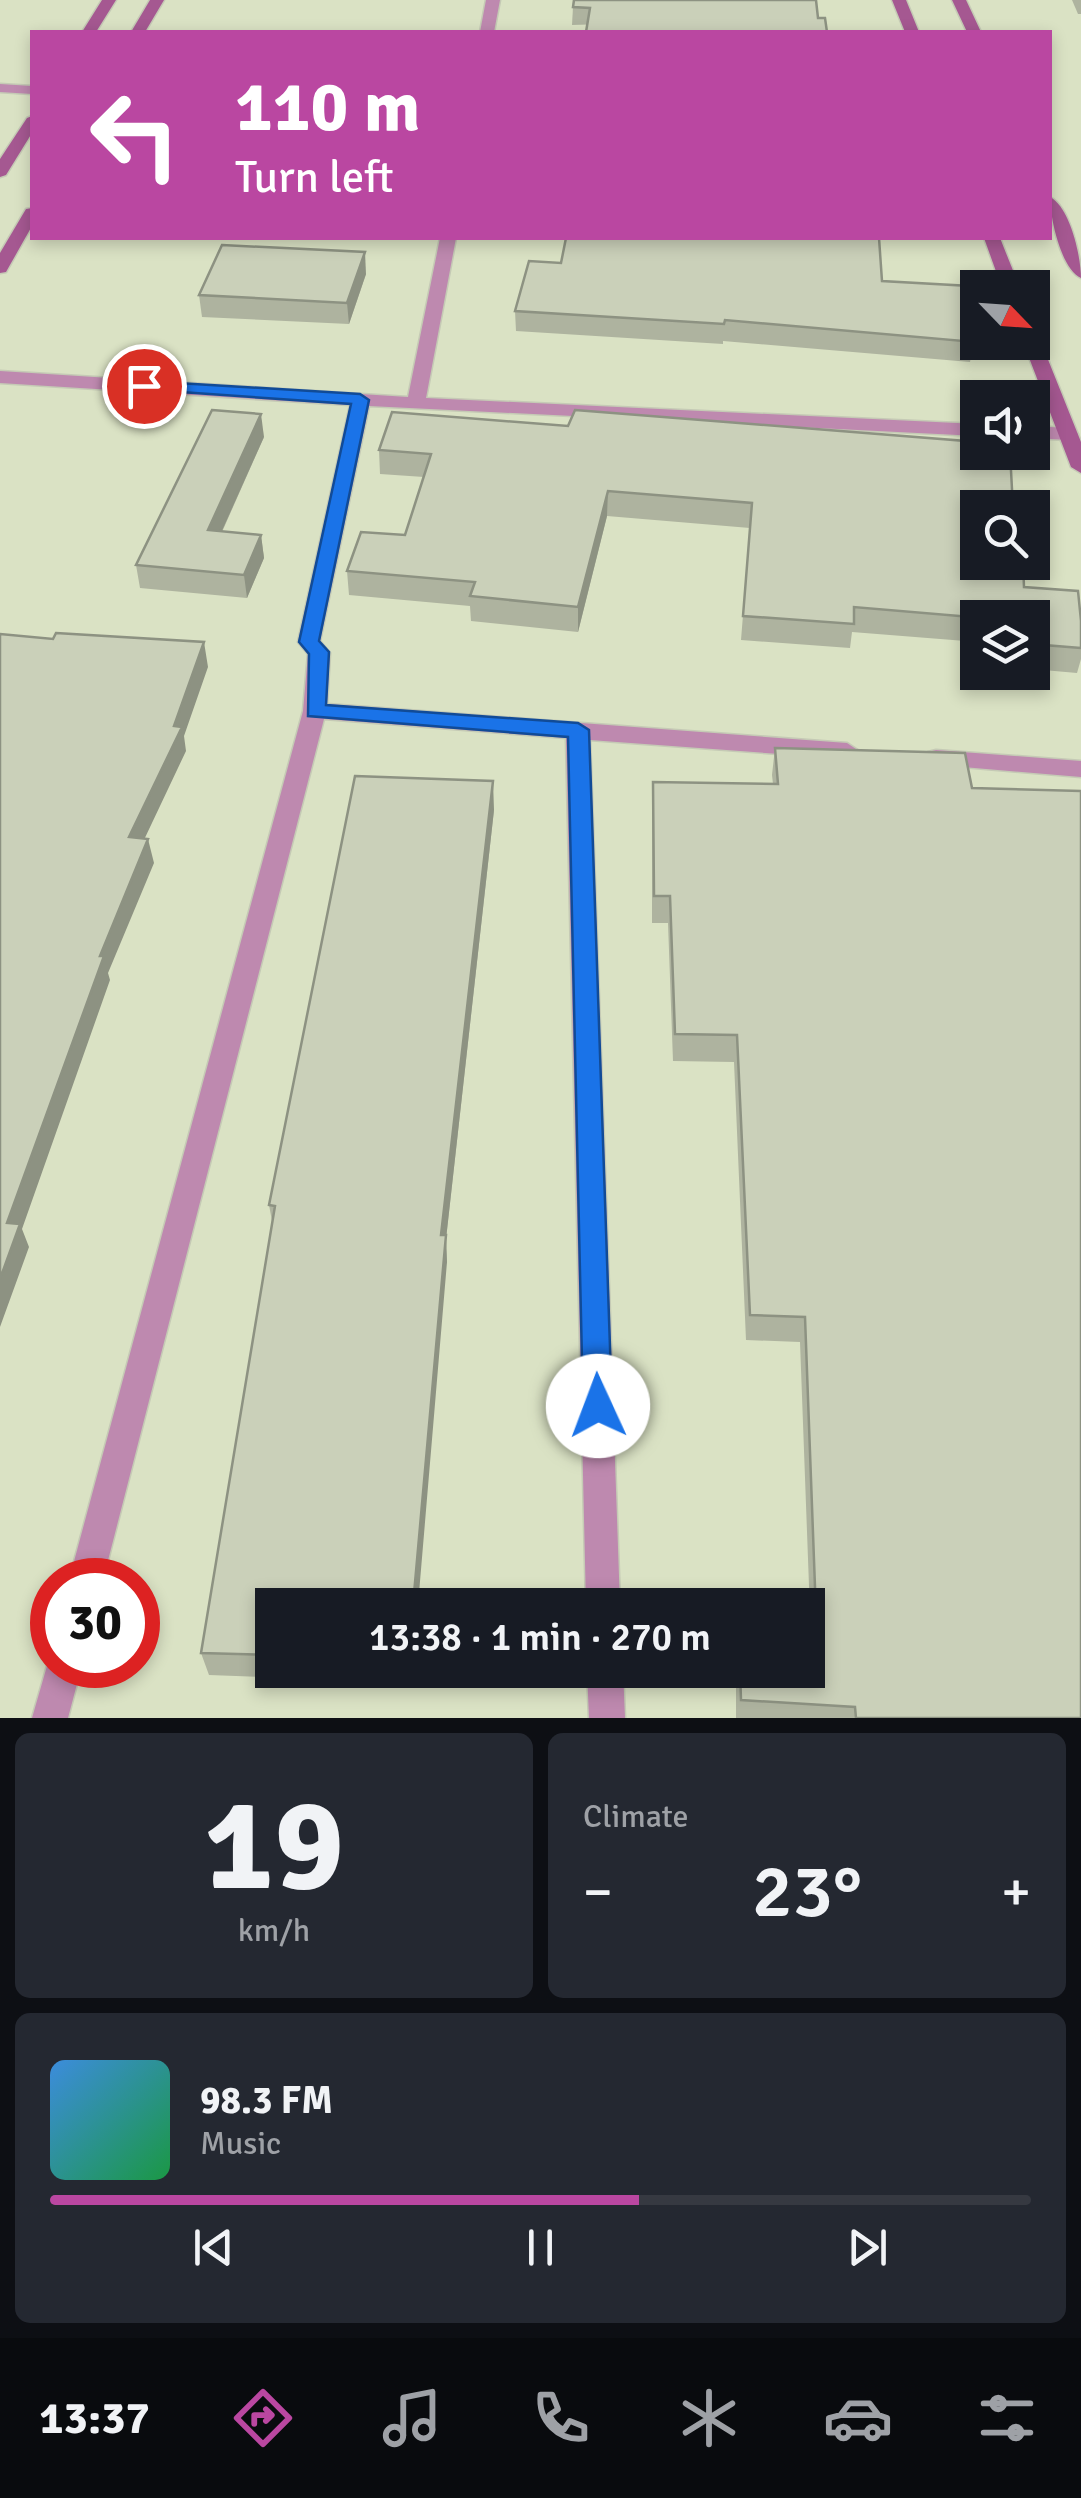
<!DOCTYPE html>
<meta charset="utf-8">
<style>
:root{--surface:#171b24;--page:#242831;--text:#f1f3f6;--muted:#9ea1a6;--line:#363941;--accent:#ba47a1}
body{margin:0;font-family:Signika,sans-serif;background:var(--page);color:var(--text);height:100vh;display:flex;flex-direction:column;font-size:38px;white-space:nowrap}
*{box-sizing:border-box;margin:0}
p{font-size:32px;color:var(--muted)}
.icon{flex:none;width:55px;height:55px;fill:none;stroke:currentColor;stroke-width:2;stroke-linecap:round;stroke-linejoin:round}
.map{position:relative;height:1718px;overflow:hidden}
.drawer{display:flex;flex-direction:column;gap:15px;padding:15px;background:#0d0f14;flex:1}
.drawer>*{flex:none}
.banner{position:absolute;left:30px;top:30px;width:1022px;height:210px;border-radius:0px;box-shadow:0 5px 15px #0003;background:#ba47a1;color:#fff;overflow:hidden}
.needle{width:65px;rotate:115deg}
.fabs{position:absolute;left:960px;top:270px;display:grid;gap:20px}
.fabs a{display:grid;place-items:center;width:90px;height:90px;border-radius:0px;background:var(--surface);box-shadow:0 5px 15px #0003;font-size:50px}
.speed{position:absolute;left:30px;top:1558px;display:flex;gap:20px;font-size:50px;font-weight:700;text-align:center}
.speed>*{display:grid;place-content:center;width:130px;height:130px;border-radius:50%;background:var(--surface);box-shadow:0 5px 15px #0003;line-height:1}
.speed .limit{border:15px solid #d22;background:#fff;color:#111}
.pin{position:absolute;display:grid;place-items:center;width:85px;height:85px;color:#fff;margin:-42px;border:5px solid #fff;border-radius:50%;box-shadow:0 2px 10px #0007}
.me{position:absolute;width:110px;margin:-55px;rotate:358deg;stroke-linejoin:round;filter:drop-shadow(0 0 8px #0008)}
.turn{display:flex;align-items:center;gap:35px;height:210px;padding:0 40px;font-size:45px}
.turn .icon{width:130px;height:130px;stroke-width:2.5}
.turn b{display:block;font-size:70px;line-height:85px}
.big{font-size:75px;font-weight:600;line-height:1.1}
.drawer .widget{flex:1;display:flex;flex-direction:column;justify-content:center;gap:15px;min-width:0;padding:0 35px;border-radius:15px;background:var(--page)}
.drawer .dial{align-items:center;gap:0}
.dial b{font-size:130px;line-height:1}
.song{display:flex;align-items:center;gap:30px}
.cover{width:120px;height:120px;border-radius:15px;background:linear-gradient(135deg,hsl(210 70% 55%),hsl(140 70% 35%))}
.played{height:10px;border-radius:5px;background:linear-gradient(90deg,var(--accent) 60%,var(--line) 60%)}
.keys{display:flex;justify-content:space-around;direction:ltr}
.heat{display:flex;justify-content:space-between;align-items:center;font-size:55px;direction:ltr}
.drawer .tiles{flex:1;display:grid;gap:15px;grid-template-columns:1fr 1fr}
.widget:last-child{grid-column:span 2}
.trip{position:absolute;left:255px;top:1588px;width:570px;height:100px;border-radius:0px;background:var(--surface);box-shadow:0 5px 15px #0003;font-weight:600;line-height:100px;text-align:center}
.tab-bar{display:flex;height:160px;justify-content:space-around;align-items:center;background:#090b0e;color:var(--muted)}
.tab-bar .icon{width:70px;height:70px}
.tab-bar .selected{color:var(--accent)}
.tab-bar b{font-size:45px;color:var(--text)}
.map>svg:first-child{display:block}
</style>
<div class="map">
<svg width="1081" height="1718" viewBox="0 0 1081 1718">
<rect width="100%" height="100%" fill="#e7edd5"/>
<path fill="#dae2c4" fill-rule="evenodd" d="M0,0H1081V1718H0ZM32,32H1050V238H32ZM978,288H1032V342H978ZM978,398H1032V452H978ZM978,508H1032V562H978ZM978,618H1032V672H978ZM52,1580H138V1665H52ZM272,1605H808V1670H272Z"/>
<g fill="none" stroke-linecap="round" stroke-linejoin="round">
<g stroke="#c5cab5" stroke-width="3">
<g id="street">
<path d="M486,0H500L494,32H480Z"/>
<path d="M0,84L32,86V94L0,92Z"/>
<path d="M440,238H456L426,398L978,424V436L369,406L320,641L330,653L327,704L847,743L859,751L847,759L590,740L620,1605H586L566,738L324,719L103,1580H69L303,711L308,654L298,642L350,405L0,383V371L408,397Z"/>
<path d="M1032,426L1068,428L1078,434L1068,440L1032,438Z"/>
<path d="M936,750L1081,761V777L928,764L924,758L928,752Z"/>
<path d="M51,1652L52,1665H82L68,1718H32Z"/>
<path d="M587,1670H623L625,1718H589Z"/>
</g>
</g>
<g stroke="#c5cab5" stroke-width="3">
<g id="secondary">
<path d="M102,0H116L96,32H82Z"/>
<path d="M150,0H164L145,32H131Z"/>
<path d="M892,0H906L919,32H905Z"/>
<path d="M952,0H966L981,32H967Z"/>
<path d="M32,116V133L6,175L0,177V159L27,118Z"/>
<path d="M1050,197C1070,207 1081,257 1081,278C1061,269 1050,218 1050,197Z"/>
<path d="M32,208V226L6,272L0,273V253L26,209Z"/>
<path d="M984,238H1000L1020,288H1002Z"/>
<path d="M1032,337L1041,342L1081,442V473L1071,467L1023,342H1032Z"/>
</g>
</g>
<use href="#street" fill="#be89af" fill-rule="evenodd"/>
<use href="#secondary" fill="#a55891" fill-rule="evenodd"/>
</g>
<g fill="#aeb39f">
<path d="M1072,0H1081V14H1078Z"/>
<path d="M573,7L818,18L572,25Z"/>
<path d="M366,274L349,324L202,317L199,295Z"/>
<path d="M882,281L974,342L970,362L723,341V344L516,331L515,311Z"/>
<path d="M392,412L978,508L1024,587L1081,621V659L1077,673L1032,669V618H978V642L852,632L850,648L741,640L750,528L607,516L578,632L471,621L470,606L349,595L347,571L405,535L424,477L380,474L379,450Z"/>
<path d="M264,437L222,532L261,535L264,558L247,598L140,588L136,565Z"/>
<path d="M775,748L1081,1718H736V1670H808L811,1640L800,1342L746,1340L734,1062L673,1061L668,923H652V809L653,782L773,784L772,775Z"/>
<path d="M494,810L446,1239L447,1262L272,1605V1670H412L411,1682L209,1675L201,1653L272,1221L269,1205Z"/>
</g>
<g fill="#8d9282">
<path d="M365,252L366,274L349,324L347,303Z"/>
<path d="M261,414L264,437L212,553L208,530Z"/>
<path d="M608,491L607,516L578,632V607Z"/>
<path d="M261,535L264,558L247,598L244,575Z"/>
<path d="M204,642L208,667L184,736L186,751L134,861L129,837L174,726Z"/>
<path d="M493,781L494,810L446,1239L447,1262L418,1605H413L441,1235Z"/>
<path d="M148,839L154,863L108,973L110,980L22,1229L29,1247L0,1327V1279L7,1223L100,956Z"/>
</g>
<g fill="#cad0b9" stroke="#8d9282" stroke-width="2.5">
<path d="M574,0H816L818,18H825L827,32H586L590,8L573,7Z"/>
<path d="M566,238H879L882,281L970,286L974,342L725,320L724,324L515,311L529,261L561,263Z"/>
<path d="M222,245L365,252L347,303L199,295Z"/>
<path d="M212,410L261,414L208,530L261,535L244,575L136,565Z"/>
<path d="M575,410L978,442V452H1010L1013,508H978V562H1023L1024,587L1078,591L1081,621V648L1032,644V618H983L854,607V624L743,616L752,503L608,491L578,607L470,596L475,582L347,571L361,532L405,535L431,454L379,450L392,412L568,426Z"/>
<path d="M56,633L204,642L174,726L182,727L129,837L148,839L100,956H104L7,1223L20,1224L0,1279V634L53,639Z"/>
<path d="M775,748L965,753L972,788L1081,791V1718H856L855,1707L741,1700L740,1670H808V1640L817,1641L805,1317L750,1315L737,1035L675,1034L670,896H654L653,782L778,784Z"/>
<path d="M355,776L493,781L441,1235H446L413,1605H272V1655L201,1653L275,1206L269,1205Z"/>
</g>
<path fill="#1a73e8" stroke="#114b97" stroke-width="2.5" d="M144,381L360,394L369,400L319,641L329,652L326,705L578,723L589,730L612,1406L608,1416L598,1420L587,1416L583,1406L568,737L308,716L309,654L299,642L351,404L138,389L136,386Z"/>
</svg>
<div class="fabs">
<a><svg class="needle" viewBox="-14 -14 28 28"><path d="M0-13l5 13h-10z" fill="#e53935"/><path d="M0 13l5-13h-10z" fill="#9ea1a6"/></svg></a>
<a><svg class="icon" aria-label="sound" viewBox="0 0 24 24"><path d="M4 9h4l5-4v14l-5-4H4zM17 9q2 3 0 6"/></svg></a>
<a><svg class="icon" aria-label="search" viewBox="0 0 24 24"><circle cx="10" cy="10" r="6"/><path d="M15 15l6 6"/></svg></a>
<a><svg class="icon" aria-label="layers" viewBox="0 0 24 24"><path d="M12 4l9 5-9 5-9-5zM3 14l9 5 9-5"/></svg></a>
</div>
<div class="speed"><div class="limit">30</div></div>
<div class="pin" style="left:144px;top:386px;background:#d93025"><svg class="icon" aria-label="arrive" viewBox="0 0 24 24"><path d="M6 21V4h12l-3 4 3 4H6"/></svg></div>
<svg class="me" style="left:598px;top:1406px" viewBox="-20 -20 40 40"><circle r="19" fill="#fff"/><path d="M0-13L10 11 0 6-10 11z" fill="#1a73e8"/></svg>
<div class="trip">13:38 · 1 min · 270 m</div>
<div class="banner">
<div class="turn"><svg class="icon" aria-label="left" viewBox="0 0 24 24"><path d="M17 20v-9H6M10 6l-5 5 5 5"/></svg><div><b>110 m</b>Turn left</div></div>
</div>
</div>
<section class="drawer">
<div class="tiles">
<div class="widget dial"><b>19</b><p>km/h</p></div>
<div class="widget"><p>Climate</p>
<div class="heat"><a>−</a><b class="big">23°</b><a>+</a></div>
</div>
<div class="widget">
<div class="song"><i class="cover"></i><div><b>98.3 FM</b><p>Music</p></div></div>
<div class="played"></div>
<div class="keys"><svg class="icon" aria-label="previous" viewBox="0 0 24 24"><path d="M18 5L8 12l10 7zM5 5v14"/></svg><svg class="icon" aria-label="pause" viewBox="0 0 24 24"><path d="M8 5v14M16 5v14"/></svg><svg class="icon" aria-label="next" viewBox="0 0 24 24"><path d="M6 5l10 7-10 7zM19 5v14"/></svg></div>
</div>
</div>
</section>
<nav class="tab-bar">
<b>13:37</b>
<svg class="icon selected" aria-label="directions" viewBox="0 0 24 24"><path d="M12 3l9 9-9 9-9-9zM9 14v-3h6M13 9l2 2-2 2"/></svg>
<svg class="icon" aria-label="music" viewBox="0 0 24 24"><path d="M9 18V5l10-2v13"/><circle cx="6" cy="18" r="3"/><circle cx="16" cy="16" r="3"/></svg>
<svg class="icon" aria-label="phone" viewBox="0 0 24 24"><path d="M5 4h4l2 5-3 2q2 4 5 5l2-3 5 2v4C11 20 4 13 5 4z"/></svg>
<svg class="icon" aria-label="climate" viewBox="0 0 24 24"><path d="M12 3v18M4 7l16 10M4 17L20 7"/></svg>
<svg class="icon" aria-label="car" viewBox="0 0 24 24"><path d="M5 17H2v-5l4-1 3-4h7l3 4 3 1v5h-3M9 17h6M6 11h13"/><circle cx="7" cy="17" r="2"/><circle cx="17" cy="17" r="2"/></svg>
<svg class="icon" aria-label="filters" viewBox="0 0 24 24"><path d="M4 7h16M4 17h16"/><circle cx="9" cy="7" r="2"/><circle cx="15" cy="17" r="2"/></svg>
</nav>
